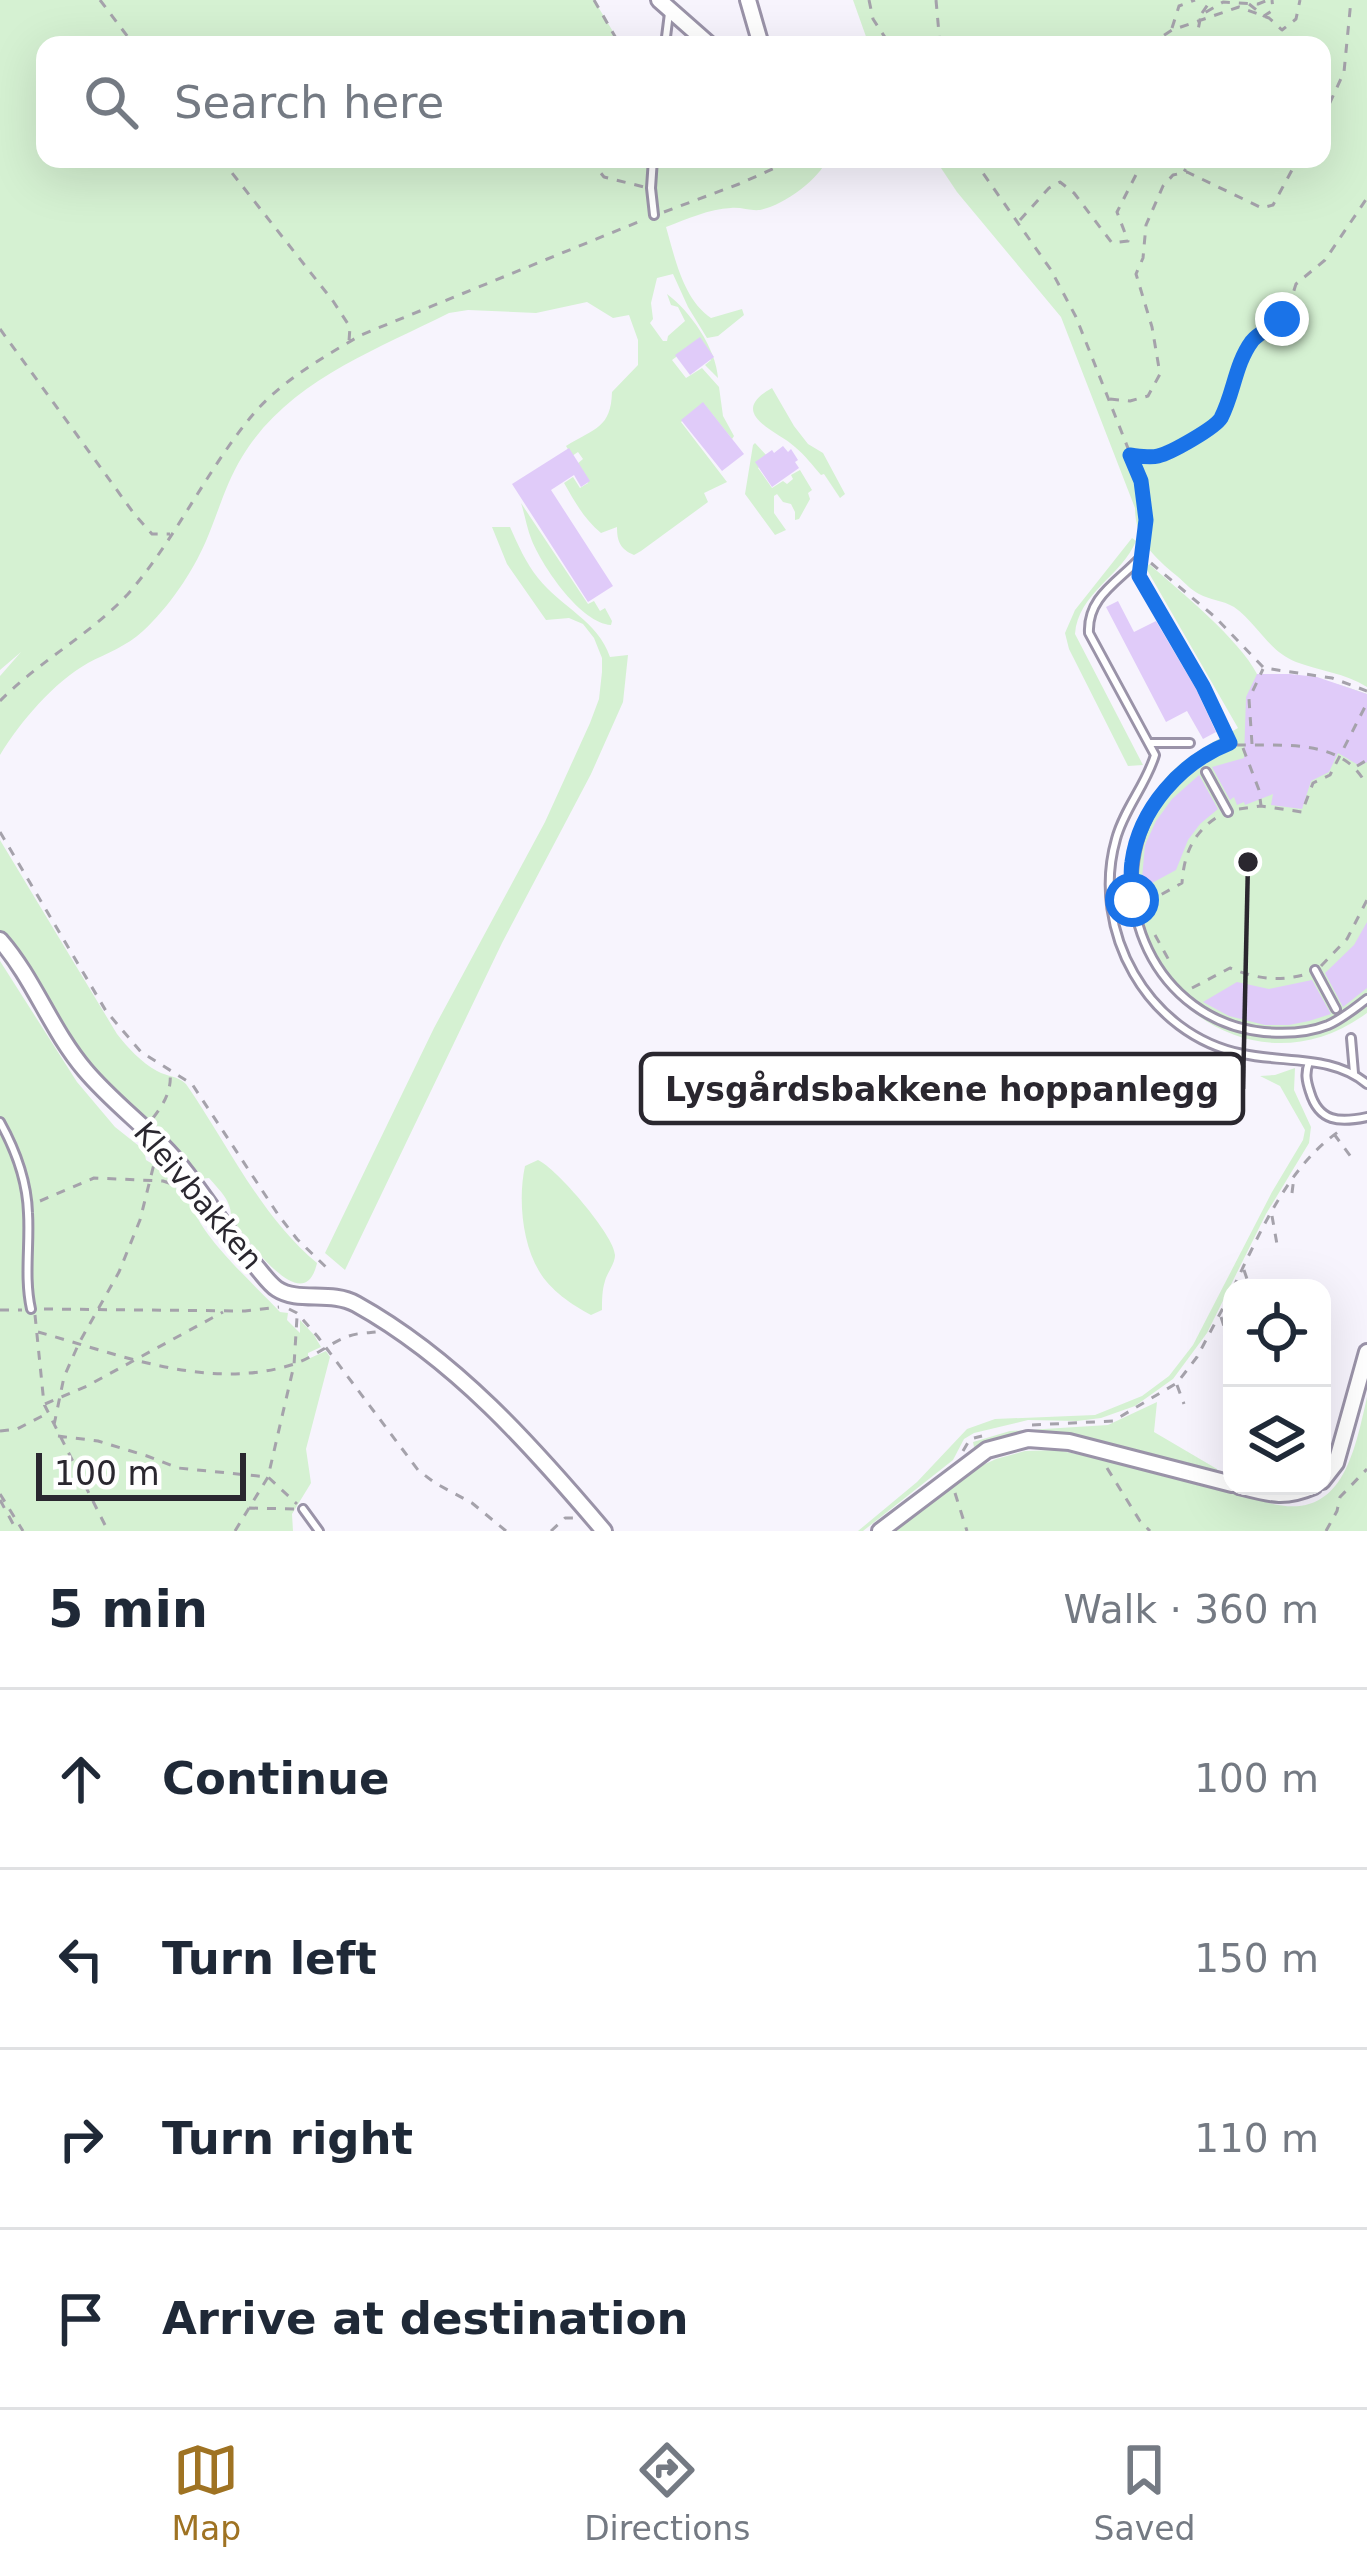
<!DOCTYPE html>
<meta charset="utf-8">
<style>
:root{--surface:#fff;--page:#f6f6f7;--text:#1f2937;--muted:#747a83;--line:#e0e1e3;--accent:#9f7323}
body{margin:0;font-family:"DejaVu Sans",sans-serif;background:var(--page);color:var(--text)}
.controls{position:absolute;right:36px;bottom:36px;display:grid;overflow:hidden;border-radius:24px;box-shadow:0 12px 48px #0002}
.controls button{width:108px;height:108px;display:grid;place-items:center;padding:0;border:0;border-bottom:3px solid var(--line);background:var(--surface);color:var(--text);font:60px sans-serif}
.scale{position:absolute;left:36px;bottom:30px;width:210px;box-sizing:border-box;padding-left:12px;border:6px solid #2a272f;border-top:0;font-size:33px;line-height:42px;white-space:nowrap;color:#2a272f;-webkit-text-stroke:9px #fff;paint-order:stroke}
.stop{position:absolute;width:36px;height:36px;margin:-27px;border:9px solid #1a73e8;border-radius:50%;background:#fff}
.stop.end{background:#1a73e8;border-color:#fff;box-shadow:0 3px 12px #0008}
.list{margin:0;padding:0;list-style:none}
h2{display:flex;justify-content:space-between;align-items:center;height:156px;margin:0;padding:0 48px;font-size:51px}
h2 small{font-size:39px;font-weight:400;color:var(--muted)}
.list li{display:grid;grid-template-columns:78px 1fr auto;gap:36px;align-items:center;box-sizing:border-box;height:180px;padding:0 48px;border-top:3px solid var(--line)}
.list b{display:block;font-size:45px;white-space:nowrap}
.list em{font-size:39px;font-style:normal;color:var(--muted)}
.icon{flex:none;width:66px;height:66px;fill:none;stroke:currentColor;stroke-width:2;stroke-linecap:round;stroke-linejoin:round}
.map{position:relative;flex:none;width:1367px;height:1531px;overflow:hidden}
.search{position:absolute;background:var(--surface);box-shadow:0 12px 48px #0002;left:36px;right:36px;top:36px;height:132px;display:flex;align-items:center;gap:30px;box-sizing:border-box;padding:0 42px;border-radius:24px;color:var(--muted);font-size:45px}
.sheet{height:876px;background:var(--surface)}
nav{display:flex;justify-content:space-around;align-items:center;box-sizing:border-box;height:168px;border-top:3px solid var(--line);background:var(--surface);font-size:33px;color:var(--muted)}
nav a{display:grid;justify-items:center;gap:6px}
nav .on{color:var(--accent)}
.map>svg:first-child{display:block}
</style>
<div class="map">
<svg width="1367" height="1531" viewBox="0 0 1367 1531">
<rect width="100%" height="100%" fill="#f7f4fd"/>
<path fill="#d5f1d2" d="M0,0H594L621,45H45V159H827C820,179 782,206 760,210C750,211 741,207 731,208C709,209 687,219 666,227C675,258 683,299 711,318L742,309L744,315L718,336L707,338L688,307L673,274L657,278L651,303L653,319L650,323L663,341H667L668,336L685,321L678,307L671,305L667,294C690,311 716,348 718,378L705,365L711,360L698,341L672,360L686,378L702,368L719,387L723,416L734,436L732,439L704,404L681,422L727,482L704,493L708,502L641,551L634,555C620,549 617,541 617,527L601,533C584,519 575,502 564,483L573,477L580,488L588,483L577,464L583,459L578,452L572,456L566,446C595,428 611,428 612,392L638,365V340L629,315L613,318L587,302L536,313L468,310L449,313C374,351 288,381 242,457C226,483 218,513 206,541C192,573 169,607 143,631C127,646 107,653 88,663C53,683 21,721 0,755V676L21,652L0,670Z
M853,0H1367V687C1345,673 1320,671 1296,662C1268,651 1258,624 1234,607C1222,600 1210,600 1199,594C1191,590 1184,582 1177,576C1154,557 1135,540 1135,508L1061,317L957,192L935,159H1017L1019,163L1082,161L1083,159H1322V45H869Z
M772,388L794,426L808,444L823,453L845,494L840,498L824,474L821,475C813,466 805,455 795,447C778,431 725,414 772,388Z
M755,443L767,456V461L758,468L772,488L783,481L787,484L793,479L791,475L800,470L812,490L808,493L810,499L799,519L795,520V512L791,504L783,502L777,494L774,496V513L786,530L775,535L745,494L753,445Z
M521,503L588,604L594,601L600,611L605,608L612,621L611,625C581,623 544,569 532,541C527,529 525,515 521,503Z
M492,527H510C518,545 526,563 538,578C561,607 598,621 610,657L628,655L623,702L591,774L502,943L345,1270L325,1253L434,1028L545,822L590,723L599,699L602,672V658L594,638L583,624L569,618L546,620L507,564Z
M1132,538L1136,541C1122,576 1078,593 1075,634L1143,765L1128,766L1069,649L1065,633L1075,610Z
M1149,564C1179,590 1240,640 1257,674C1297,673 1330,680 1367,694V1013C1221,1120 1051,918 1164,780C1183,757 1212,743 1238,728L1146,568Z
M0,840L117,1034C128,1048 141,1062 157,1071C168,1077 176,1075 186,1084C227,1143 261,1217 317,1263C304,1322 245,1236 231,1218C232,1201 220,1191 209,1178L200,1179L86,1059L28,967L0,931Z
M0,961L77,1082L115,1127L144,1150L146,1160L159,1168L193,1208C205,1241 255,1285 280,1312L288,1313L287,1320L300,1333V1320L314,1335L321,1347L308,1353V1359L326,1351L330,1357L306,1449L311,1483L292,1514L293,1531H0Z
M1295,1068L1294,1090L1311,1127L1309,1143L1266,1214L1207,1333L1173,1379L1135,1406L1101,1418L1077,1421L1028,1420L974,1433L964,1439L953,1460L863,1531H858L917,1482L967,1429L995,1419L1095,1415L1142,1396L1169,1376L1193,1345L1272,1192L1303,1140L1305,1130L1280,1086L1260,1076L1275,1075Z
M538,1160C556,1168 615,1236 615,1255C615,1264 607,1273 605,1281C602,1290 602,1301 602,1310L591,1315C572,1305 550,1290 539,1271C522,1243 518,1198 525,1166Z
M1367,1397V1531H892L959,1476L996,1459L1025,1451L1057,1450L1091,1457L1254,1498C1339,1531 1353,1460 1367,1397Z
M1157,1402L1154,1432L1217,1469L1218,1474L1076,1437L987,1444L974,1447L973,1442L1010,1431L1108,1425Z"/>
<path fill="#e0cbf9" d="M700,337L714,357L690,375L675,355Z
M703,402L744,454L722,471L681,420Z
M783,446L788,452L791,449L798,460L795,462L799,468L772,487L755,462L772,450L774,453Z
M569,448L590,481L581,487L574,475L551,490L613,586L588,602L512,484Z
M1118,601L1134,632L1156,621L1196,689L1216,732L1203,739L1187,711L1166,722L1106,607Z
M1257,674H1290L1317,677L1367,694V762L1360,766L1338,753L1329,772L1311,781L1302,809L1271,805L1273,794L1245,805L1244,802L1237,805L1234,797L1230,800L1212,767L1244,758L1246,697Z
M1199,775L1218,809L1200,824L1188,840L1176,870L1141,889L1145,845L1156,821L1172,799Z
M1367,922V988L1343,1007L1325,973L1354,945Z
M1312,980L1331,1014L1309,1021L1289,1025H1265L1229,1016L1203,1002L1237,982L1269,989Z"/>
<g fill="none" stroke-linecap="round" stroke-linejoin="round">
<defs>
<path id="service" d="M665,45L669,13
M653,159L651,188L654,215
M1142,556C1120,581 1087,596 1089,633L1155,755C1146,785 1124,809 1116,839C1090,930 1147,1035 1243,1054C1284,1063 1334,1055 1367,1084
M1142,557L1139,576L1203,686L1230,744C1199,755 1170,779 1153,807C1100,899 1156,1021 1264,1032C1286,1034 1308,1033 1328,1025C1342,1019 1355,1008 1367,999
M1149,743H1190
M1206,772L1228,812
M1315,970L1336,1009
M1351,1038L1354,1073
M1309,1062C1305,1073 1306,1080 1310,1092C1319,1122 1339,1123 1367,1117
M0,1122C15,1149 27,1181 28,1213C30,1245 24,1277 31,1309
M303,1509L319,1531"/>
<path id="minor" d="M659,0L710,45
M748,0L761,45
M0,940C34,979 51,1030 85,1070C116,1107 158,1135 187,1174C209,1203 229,1234 252,1262C260,1270 268,1283 277,1289C298,1303 331,1290 356,1304C455,1359 532,1446 604,1531
M1322,1481L1336,1463L1367,1352
M1239,1486C1270,1494 1284,1499 1314,1486
M880,1531L987,1450L1028,1439L1069,1442L1232,1484"/>
</defs>
<use href="#service" stroke="#9a93a8" stroke-width="12"/>
<use href="#minor" stroke="#9a93a8" stroke-width="20"/>
<path stroke="#a5a2ab" stroke-width="3" stroke-dasharray="9 9" stroke-linecap="butt" d="M100,0L134,45
M594,0L620,45
M869,0L873,19L890,45
M936,0L940,45
M1249,4L1264,16L1273,10L1272,0
M1202,13L1211,0
M1172,28L1179,6L1195,0
M1149,45L1172,30L1239,7L1269,18L1282,30L1296,19L1300,0
M1195,45L1201,15L1223,2L1258,4L1268,0
M1322,120L1344,72L1351,0
M221,159L333,301L350,327L349,341
M590,159L604,177L644,187
M973,159L1051,270L1076,317L1141,481L1146,520L1143,546
M1169,159L1186,171
M664,212L739,184L795,159
M1020,220L1049,188L1060,182L1074,193L1112,243L1128,241L1117,212L1144,159
M0,329L135,515L152,534H170
M1110,399L1130,401L1148,396L1160,374L1152,327L1136,274L1143,258L1146,225L1163,186L1173,175L1187,172L1262,208L1273,205L1298,159
M1132,455C1156,457 1155,456 1176,446C1189,441 1206,434 1216,425C1233,410 1235,361 1253,339C1257,335 1264,332 1269,329C1290,317 1289,305 1296,284L1325,260L1367,198
M1151,563L1215,617L1264,668L1332,678L1367,691
M0,701C39,661 90,635 128,594C175,540 205,473 250,418C279,382 322,358 361,335L643,220
M1252,744L1249,699L1263,669
M1237,745C1277,746 1338,738 1363,779L1367,777
M1243,748L1259,790L1261,806
M1357,766L1367,760
M1239,809L1261,806L1302,812L1313,783L1330,775L1367,703
M0,832L106,1011L141,1052L192,1084L279,1216L297,1239L329,1270
M1146,903L1182,883C1184,854 1193,832 1219,816
M1155,935L1171,964
M1321,966L1347,939L1367,900
M1192,988L1230,968C1257,979 1279,982 1307,974
M153,1118C164,1104 172,1090 170,1072
M1334,1134L1351,1157
M1292,1193L1294,1177
M40,1201L94,1178L163,1181L175,1185
M1272,1216L1278,1250
M1244,1270L1250,1288
M1233,1288C1260,1233 1287,1168 1338,1132
M44,1309L245,1311L279,1307
M289,1309L297,1313L318,1337L418,1470L435,1483L472,1503L506,1531
M0,1310H22
M35,1315L44,1404L108,1531
M1221,1317L1230,1345
M38,1332C118,1354 207,1391 291,1365C312,1359 329,1343 349,1336C357,1333 368,1333 376,1332
M1177,1385L1184,1404
M45,1404L87,1386L223,1312
M54,1425L64,1377L79,1343L119,1272L140,1220L155,1160
M1032,1425L1113,1421L1177,1383L1197,1357L1232,1291
M0,1431L17,1429L48,1413
M58,1436L98,1441L147,1456L178,1468L268,1477L297,1504
M963,1451L970,1439L982,1436
M1107,1468L1140,1521L1150,1531
M955,1493L967,1531
M0,1494L23,1531
M0,1500L17,1531
M249,1508L295,1509
M235,1531L268,1477L294,1365L297,1317
M551,1531L565,1518H574
M1326,1531L1337,1511L1340,1497L1367,1469"/>
<use href="#service" stroke="#fff" stroke-width="6"/>
<use href="#minor" stroke="#fff" stroke-width="14"/>
</g>
<g fill="none" stroke-linecap="round" stroke-linejoin="round">
<path stroke="#1a73e8" stroke-width="15" d="M1132,900C1132,887 1130,874 1132,862C1139,809 1181,762 1230,743L1203,686L1139,576L1146,520L1141,481L1130,455C1139,456 1150,458 1158,456C1171,453 1215,428 1221,418C1234,393 1235,364 1252,341C1259,332 1273,327 1282,319"/>
</g>
<g text-anchor="middle" stroke-width="9" stroke-linejoin="round" paint-order="stroke">
<g font-size="30" fill="#2a272f" stroke="#fff">
<text transform="translate(198 1196) rotate(50)" y="10">Kleivbakken</text>
</g>
</g>
<path fill="none" stroke="#2a272f" stroke-width="4.5" d="M1248 862L1243 1089"/>
<circle fill="#2a272f" stroke="#fff" stroke-width="4.5" cx="1248" cy="862" r="12"/>
<rect fill="#fff" stroke="#2a272f" stroke-width="4.5" x="641" y="1054" width="602" height="69" rx="12"/>
<g font-size="33" text-anchor="middle" font-weight="bold" fill="#2a272f">
<text x="942" y="1101">Lysgårdsbakkene hoppanlegg</text>
</g>
</svg>
<div class="controls">
<button><svg class="icon" aria-label="locate" viewBox="0 0 24 24"><circle cx="12" cy="12" r="6"/><path d="M12 2v4M12 18v4M2 12h4M18 12h4"/></svg></button>
<button><svg class="icon" aria-label="layers" viewBox="0 0 24 24"><path d="M12 4l9 5-9 5-9-5zM3 14l9 5 9-5"/></svg></button>
</div>
<div class="scale">100 m</div>
<div class="stop" style="left:1132px;top:900px"></div>
<div class="stop end" style="left:1282px;top:319px"></div>
<div class="search"><svg class="icon" aria-label="search" viewBox="0 0 24 24"><circle cx="10" cy="10" r="6"/><path d="M15 15l6 6"/></svg>Search here</div>
</div>
<section class="sheet">
<h2>5 min<small>Walk · 360 m</small></h2>
<ul class="list">
<li><svg class="icon" aria-label="ahead" viewBox="0 0 24 24"><path d="M12 20V5M6 11l6-6 6 6"/></svg><div><b>Continue</b></div><em>100 m</em></li>
<li><svg class="icon" aria-label="left" viewBox="0 0 24 24"><path d="M17 20v-9H6M10 6l-5 5 5 5"/></svg><div><b>Turn left</b></div><em>150 m</em></li>
<li><svg class="icon" aria-label="right" viewBox="0 0 24 24"><path d="M7 20v-9h11M14 6l5 5-5 5"/></svg><div><b>Turn right</b></div><em>110 m</em></li>
<li><svg class="icon" aria-label="arrive" viewBox="0 0 24 24"><path d="M6 21V4h12l-3 4 3 4H6"/></svg><div><b>Arrive at destination</b></div></li>
</ul>
</section>
<nav>
<a class="on"><svg class="icon" aria-label="map" viewBox="0 0 24 24"><path d="M3 6l6-2 6 2 6-2v14l-6 2-6-2-6 2zM9 4v14M15 6v14"/></svg>Map</a>
<a><svg class="icon" aria-label="directions" viewBox="0 0 24 24"><path d="M12 3l9 9-9 9-9-9zM9 14v-3h6M13 9l2 2-2 2"/></svg>Directions</a>
<a><svg class="icon" aria-label="saved" viewBox="0 0 24 24"><path d="M7 4h10v16l-5-4-5 4z"/></svg>Saved</a>
</nav>
